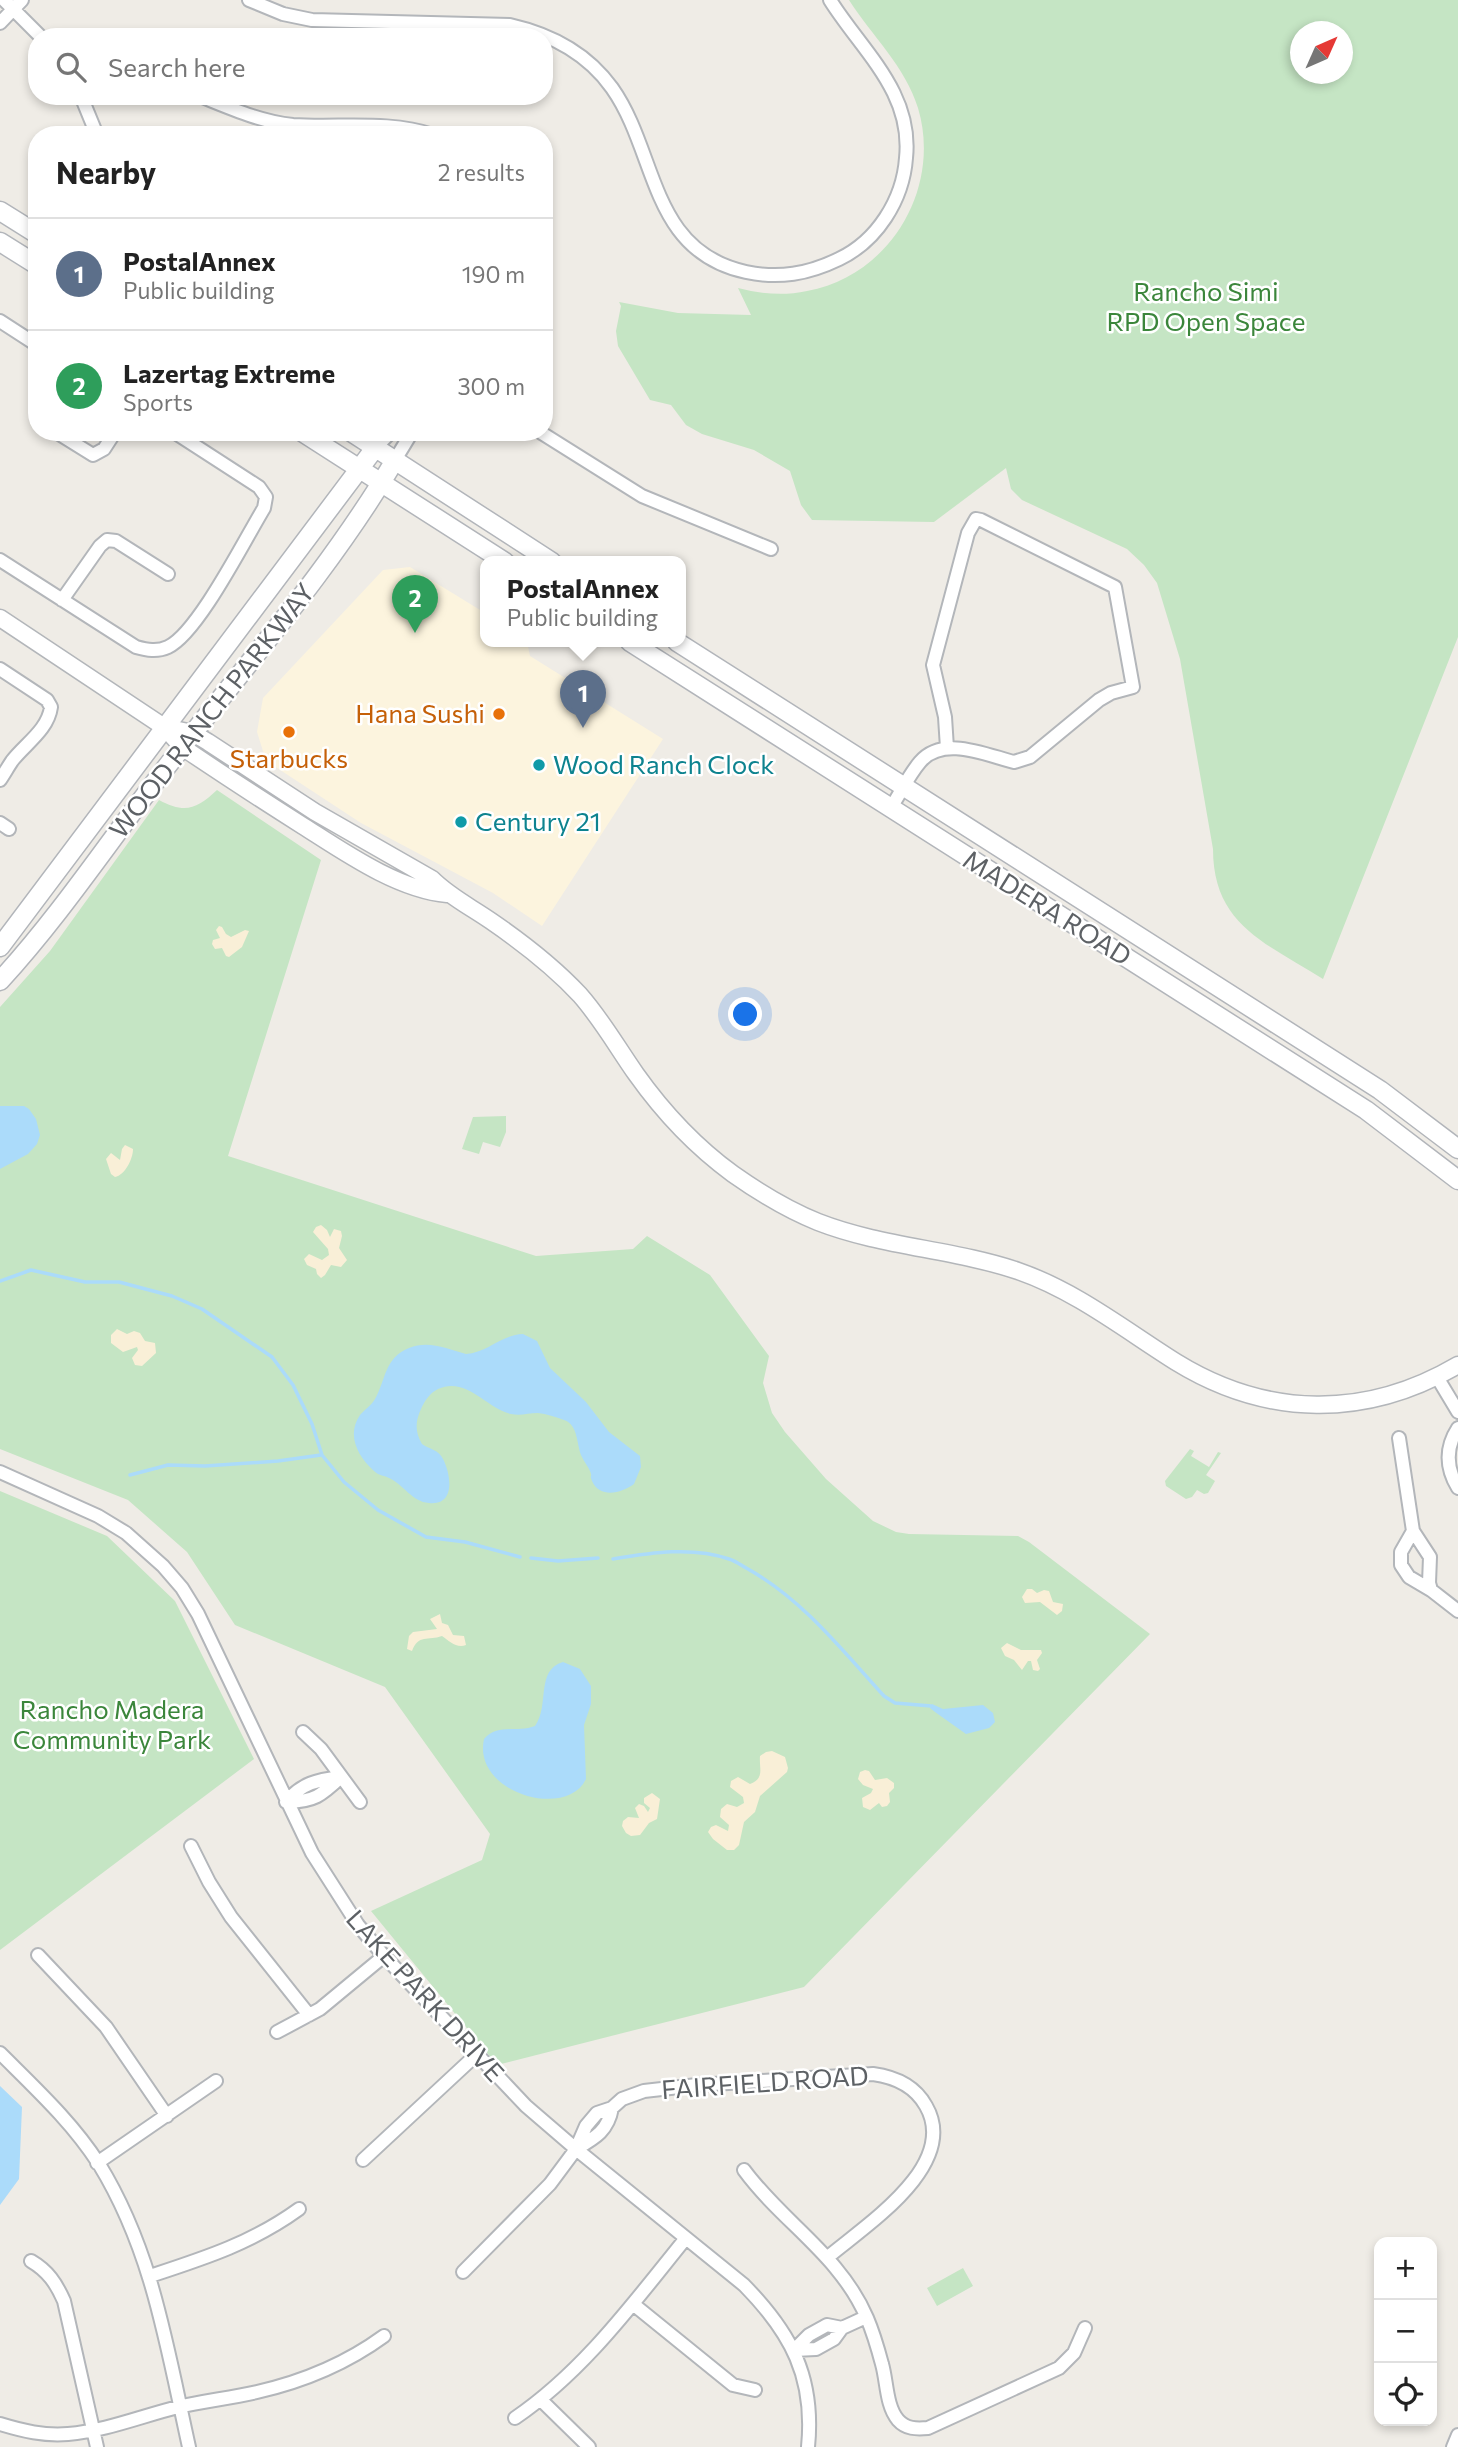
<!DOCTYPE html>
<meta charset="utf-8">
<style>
:root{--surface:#fff;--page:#f2f2f2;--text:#222;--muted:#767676;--line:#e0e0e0;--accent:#d93025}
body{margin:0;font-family:Commissioner,sans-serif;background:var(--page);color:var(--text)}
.controls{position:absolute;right:21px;bottom:21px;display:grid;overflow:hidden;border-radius:14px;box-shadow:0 4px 10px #0003}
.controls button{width:63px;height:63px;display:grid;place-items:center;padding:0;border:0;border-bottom:2px solid var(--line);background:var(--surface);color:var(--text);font:35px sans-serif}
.compass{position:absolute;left:1290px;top:21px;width:63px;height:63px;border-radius:50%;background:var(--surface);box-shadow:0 4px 10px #0003;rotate:45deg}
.you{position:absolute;left:746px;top:1015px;width:24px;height:24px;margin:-18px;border:5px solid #fff;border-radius:50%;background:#1a73e8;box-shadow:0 0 0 10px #1a73e833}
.badge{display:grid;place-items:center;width:46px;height:46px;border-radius:50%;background:var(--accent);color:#fff;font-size:23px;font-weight:700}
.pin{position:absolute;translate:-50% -58px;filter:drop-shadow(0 2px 4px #0008)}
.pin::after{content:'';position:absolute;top:37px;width:24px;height:21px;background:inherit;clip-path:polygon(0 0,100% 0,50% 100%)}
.popup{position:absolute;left:480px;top:556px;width:206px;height:91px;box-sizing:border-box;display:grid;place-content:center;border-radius:14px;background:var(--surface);filter:drop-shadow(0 2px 5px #0005);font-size:23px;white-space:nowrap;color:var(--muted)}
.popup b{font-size:26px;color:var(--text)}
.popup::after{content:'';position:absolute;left:50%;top:100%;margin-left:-14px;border:14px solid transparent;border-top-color:var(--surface)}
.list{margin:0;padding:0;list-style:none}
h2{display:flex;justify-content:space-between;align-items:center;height:91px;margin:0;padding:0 28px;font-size:30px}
h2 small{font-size:23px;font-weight:400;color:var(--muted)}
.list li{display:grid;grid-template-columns:46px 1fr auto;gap:21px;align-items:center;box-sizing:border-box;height:112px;padding:0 28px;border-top:2px solid var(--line)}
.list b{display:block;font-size:26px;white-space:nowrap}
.list p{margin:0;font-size:23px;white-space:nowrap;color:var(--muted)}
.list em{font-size:23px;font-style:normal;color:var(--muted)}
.icon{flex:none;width:38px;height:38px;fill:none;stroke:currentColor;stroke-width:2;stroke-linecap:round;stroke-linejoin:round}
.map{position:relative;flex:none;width:1458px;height:2447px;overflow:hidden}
.search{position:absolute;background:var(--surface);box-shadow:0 4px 10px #0003;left:28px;top:28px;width:525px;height:77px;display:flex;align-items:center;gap:18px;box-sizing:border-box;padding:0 24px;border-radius:28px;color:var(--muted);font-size:26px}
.panel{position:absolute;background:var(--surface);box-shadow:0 4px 10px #0003;left:28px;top:126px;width:525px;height:315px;border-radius:28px}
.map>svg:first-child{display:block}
</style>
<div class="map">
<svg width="1458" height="2447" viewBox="0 0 1458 2447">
<rect width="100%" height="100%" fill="#efece6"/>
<path fill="#fcf4de" d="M410,567L485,613V642H527L530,656L663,739L542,926L493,893L361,823L268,762L263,751L257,732L263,698L383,570Z"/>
<path fill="#c5e5c4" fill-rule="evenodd" d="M849,0H1458V637L1323,979C1266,943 1213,925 1213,849L1180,659L1157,583L1144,565L1127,549L1022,500L1011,489L1006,468L934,522L812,520L801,505L790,471L754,450L702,434L686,425L671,405L650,400L618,346L616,331L621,306L619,302L678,313L751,315L738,288C761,294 784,296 807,291C890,276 942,188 918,108C905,66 872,36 849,0ZM1300,32H1342V74H1300Z
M217,790L321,860L228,1156L536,1256L633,1249L647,1236L710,1275L769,1356L763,1383L772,1413L785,1432L826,1479L873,1521L896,1532L909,1534L1018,1536L1029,1542L1150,1634L804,1987L497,2065L371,1911L482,1860L490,1834L385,1687L235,1625L187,1552L128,1500L0,1449V1007L50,951L159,800C185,814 197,809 217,790Z
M506,1116V1132L500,1147L483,1142L479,1154L462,1149L473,1117Z
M1190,1449L1194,1451L1191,1456L1209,1467L1218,1452L1221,1453L1206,1475L1215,1481L1208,1493L1204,1494L1197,1490L1192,1497L1186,1499L1166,1486L1165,1481Z
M0,1491L107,1536L175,1601L254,1759L0,1950Z
M963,2268L973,2286L937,2306L927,2288Z"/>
<path fill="#f9efd7" d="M219,926L222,927L226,934L231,937L245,930L249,931L242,947L229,957L226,956L222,948L215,949L212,944L213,940L220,938L216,930Z
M125,1145L133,1149C133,1159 125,1175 115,1177L111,1174L106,1159L111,1153L120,1160L122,1149Z
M321,1225L327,1230L330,1237L334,1229L341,1231L342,1236L339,1248L347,1260L341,1267L331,1265L325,1275L321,1278L317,1274L316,1269L307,1265L304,1259L309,1254L322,1260L329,1255L328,1249L313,1232L316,1227Z
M117,1329L127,1334L134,1331L140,1333L145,1341L155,1343L156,1353L142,1366L135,1365L132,1358L138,1350L137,1347L123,1352L111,1343V1335Z
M1027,1589H1032L1037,1593L1044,1590L1049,1591L1053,1602L1063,1604L1062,1611L1057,1615L1040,1602L1025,1603L1022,1597Z
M440,1614L442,1623L448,1625L453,1635L464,1636L466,1645C457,1649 449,1641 442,1636C428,1641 418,1634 412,1651L407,1649L409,1636L413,1632L437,1629L430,1619Z
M1007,1643L1021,1650H1041L1042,1653L1037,1660L1040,1669L1038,1671L1033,1670L1031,1661H1028L1022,1670L1014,1660L1005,1656L1001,1648Z
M772,1751L785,1757L788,1768L787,1772L760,1796L755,1812L744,1822L739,1845L734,1850H727L713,1839L708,1832L711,1827L716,1825L728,1831L729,1825L720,1817L721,1809L727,1804L737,1807L744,1803L743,1797L730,1787L731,1781L738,1777L750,1784C765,1778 759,1769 760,1756L766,1752Z
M865,1770L869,1771L875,1780L887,1778L894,1783V1788L889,1793L890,1802L887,1806L882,1807L879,1803L870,1810L863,1807L862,1798L871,1793L873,1789L863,1785L858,1779L860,1772Z
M652,1793L660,1799L657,1819L649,1823L640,1835L631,1836L626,1833L622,1826L623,1821L628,1817L639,1818L635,1808L639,1804L644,1806L648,1812L650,1808L644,1803V1798Z"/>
<path fill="#abdbfa" d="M0,1106H24L29,1109L36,1119L40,1135L37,1144L28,1154L0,1169Z
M523,1334L537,1341L550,1368L586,1402L609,1432L640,1456L641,1467L634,1484C622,1493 600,1499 592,1481C589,1473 593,1479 590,1471C588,1466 584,1462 582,1457C576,1445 579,1425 564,1420C556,1417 546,1414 538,1413C528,1413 521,1416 511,1414C486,1408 466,1376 438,1389C430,1393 425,1400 421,1409C415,1422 415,1432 422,1444C429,1449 439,1450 443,1459C451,1474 456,1506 429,1503C412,1502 403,1484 389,1478C383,1475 379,1476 374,1471C358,1457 346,1435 360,1415C364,1410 371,1406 375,1399C386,1380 384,1358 409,1348C429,1340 447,1349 466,1354C487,1353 501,1335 523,1334Z
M563,1662L580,1669L591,1686V1704L584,1725L586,1779C567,1820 472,1793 484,1739C498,1723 517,1733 535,1726C550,1706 535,1670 563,1662Z
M932,1704L943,1709L983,1705L993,1713L995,1722L989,1728L966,1734L935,1712L930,1708Z
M0,2086L22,2107L19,2179L0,2205Z"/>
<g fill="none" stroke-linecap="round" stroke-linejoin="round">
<path stroke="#abdbfa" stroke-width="3.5" d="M0,1281L31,1270L85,1282H119L172,1296L202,1309L272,1357L293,1385L312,1424L322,1455L344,1482L378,1510L426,1537L465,1542L520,1557
M130,1475L168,1465L205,1466L278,1461L321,1455
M531,1558L558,1561L598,1558
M613,1559C650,1553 692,1546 729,1559C736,1561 742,1566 748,1569C803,1600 842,1650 884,1696L895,1703L931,1706"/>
<defs>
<path id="minor" d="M4,0L41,37
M249,0L283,14L312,20L510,25C550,34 587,53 612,88C658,153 649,251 746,272C779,279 808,274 839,259C877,241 903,200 906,158C913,92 862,51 830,0
M0,23L22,0
M81,96L97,135
M200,96C230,108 261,122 293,125C339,128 389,120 433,135
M0,321L37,345
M56,432L93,455L104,449L115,432
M540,432L642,496L771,549
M375,448L391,432
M395,460L412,432
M0,560L136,647C147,650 157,652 168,647C198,633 245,539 264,508L266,497L259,487L174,432
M62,600L100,546L107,540L116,541L168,574
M0,669L47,700L51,707C48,730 25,744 12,761C8,767 4,774 0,780
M890,809C900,794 908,776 920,762C943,735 986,755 1014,762L1030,757L1099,700L1111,693L1133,687L1115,587L981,520L976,519L968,533L933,665L945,717L947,748
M0,823L9,829
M1437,1377L1458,1412
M1458,1428C1445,1448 1446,1468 1458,1488
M1399,1438L1413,1531L1430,1557L1429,1583L1431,1590
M0,1472L98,1516L126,1533L163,1566L182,1588L198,1614L312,1853L358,1925L384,1956L526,2106L576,2149L744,2285C791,2333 815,2377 808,2447
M1413,1531L1401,1552V1565L1409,1577L1431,1590L1458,1611
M303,1732L321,1749L360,1802
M286,1802C314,1802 322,1795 341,1777
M286,1802C302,1783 317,1780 341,1777
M191,1846L209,1882L231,1917L309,2015
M38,1955L106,2027L167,2116
M277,2032L320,2009L384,1956
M0,2053C35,2088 72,2122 99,2164C153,2252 167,2348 189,2447
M576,2149C595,2138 608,2131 612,2108
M363,2160L476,2055
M97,2163L216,2081
M744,2170C783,2223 840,2255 867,2318C873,2332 878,2349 882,2364C887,2381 886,2406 898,2420C906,2429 916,2429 928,2428L1059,2368L1074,2353L1085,2328
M31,2261C48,2271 56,2283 64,2301L97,2447
M463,2272L550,2184L576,2149L586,2126L597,2113L612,2108L622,2099L644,2091L697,2085L873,2074C895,2077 915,2086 926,2106C960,2165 866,2225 828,2257
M150,2276C205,2258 252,2243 299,2209
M633,2304L733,2385L755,2390
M794,2350L816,2349L834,2339L842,2328L866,2317
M794,2350L809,2335L827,2325L842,2328
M541,2400L589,2447
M515,2418C584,2371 634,2302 686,2238
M0,2424C23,2431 44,2436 68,2434C105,2431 142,2416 178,2407C204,2401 231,2398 257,2392C301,2382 347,2363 384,2336
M1453,2447L1458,2435"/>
<path id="tertiary" d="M0,618L164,727L182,747C222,774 262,800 303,826C344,852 398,890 447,894
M164,727L193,733L208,742L315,812L432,879C450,897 471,907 491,921C523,943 554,967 580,995C602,1020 617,1047 636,1074C663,1112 696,1147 733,1174C760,1193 788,1210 818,1222C882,1247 953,1249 1018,1271C1076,1291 1125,1330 1176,1362C1267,1418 1366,1419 1458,1365"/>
<path id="secondary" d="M0,211L37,234
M0,242L37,265
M302,432L505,562
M351,432L552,562
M630,642L1366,1110L1458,1180
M677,642L1380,1090L1458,1149
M0,947L375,448
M0,981C67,908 121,823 183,746C256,653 334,563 395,460"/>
</defs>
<use href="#minor" stroke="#b3b6ba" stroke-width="16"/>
<use href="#tertiary" stroke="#b3b6ba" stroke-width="19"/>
<use href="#secondary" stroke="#b2b5ba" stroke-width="21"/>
<use href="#minor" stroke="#fff" stroke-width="12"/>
<use href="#tertiary" stroke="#fff" stroke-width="16"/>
<use href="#secondary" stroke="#fff" stroke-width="18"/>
</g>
<g fill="#e8710a" stroke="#fff" stroke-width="2.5">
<circle cx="499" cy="714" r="7"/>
<circle cx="289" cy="732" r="7"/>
</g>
<g fill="#0f9aa8" stroke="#fff" stroke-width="2.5">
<circle cx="539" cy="765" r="7"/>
<circle cx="461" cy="822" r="7"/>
</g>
<g text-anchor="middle" stroke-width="5" stroke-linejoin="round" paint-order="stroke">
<g font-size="26" fill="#3b863b" stroke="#fff">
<text x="1206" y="301">Rancho Simi<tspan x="1206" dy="30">RPD Open Space</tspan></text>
<text x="112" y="1719">Rancho Madera<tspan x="112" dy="30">Community Park</tspan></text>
</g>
<g font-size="26" fill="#5d6165" stroke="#fff">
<text transform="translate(212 711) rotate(-52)" y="9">WOOD RANCH PARKWAY</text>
<text transform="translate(1047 908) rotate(32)" y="9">MADERA ROAD</text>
<text transform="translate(425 1996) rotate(48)" y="9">LAKE PARK DRIVE</text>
<text transform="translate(765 2083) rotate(-4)" y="9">FAIRFIELD ROAD</text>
</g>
<g font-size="26" fill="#c56008" stroke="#fff" text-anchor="end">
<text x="485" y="723">Hana Sushi</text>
<text x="289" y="768" text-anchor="middle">Starbucks</text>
</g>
<g font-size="26" fill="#0d838f" stroke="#fff" text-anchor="start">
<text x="553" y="774">Wood Ranch Clock</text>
<text x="475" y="831">Century 21</text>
</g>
</g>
</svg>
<div class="controls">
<button>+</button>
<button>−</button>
<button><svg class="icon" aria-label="locate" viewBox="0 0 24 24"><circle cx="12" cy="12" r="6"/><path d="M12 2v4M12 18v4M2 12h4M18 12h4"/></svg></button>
</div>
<svg class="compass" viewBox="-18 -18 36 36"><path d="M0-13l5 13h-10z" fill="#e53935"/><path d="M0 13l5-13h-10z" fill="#767676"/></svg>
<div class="you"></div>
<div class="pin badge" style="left:583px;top:728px;background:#5c6f8a">1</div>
<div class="popup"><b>PostalAnnex</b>Public building</div>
<div class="pin badge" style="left:415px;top:633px;background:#2e9e5b">2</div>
<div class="search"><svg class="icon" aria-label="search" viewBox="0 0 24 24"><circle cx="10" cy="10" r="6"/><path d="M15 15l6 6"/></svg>Search here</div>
<section class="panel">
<h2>Nearby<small>2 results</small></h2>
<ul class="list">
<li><span class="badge" style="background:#5c6f8a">1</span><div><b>PostalAnnex</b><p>Public building</p></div><em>190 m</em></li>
<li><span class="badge" style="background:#2e9e5b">2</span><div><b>Lazertag Extreme</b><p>Sports</p></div><em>300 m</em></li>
</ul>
</section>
</div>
